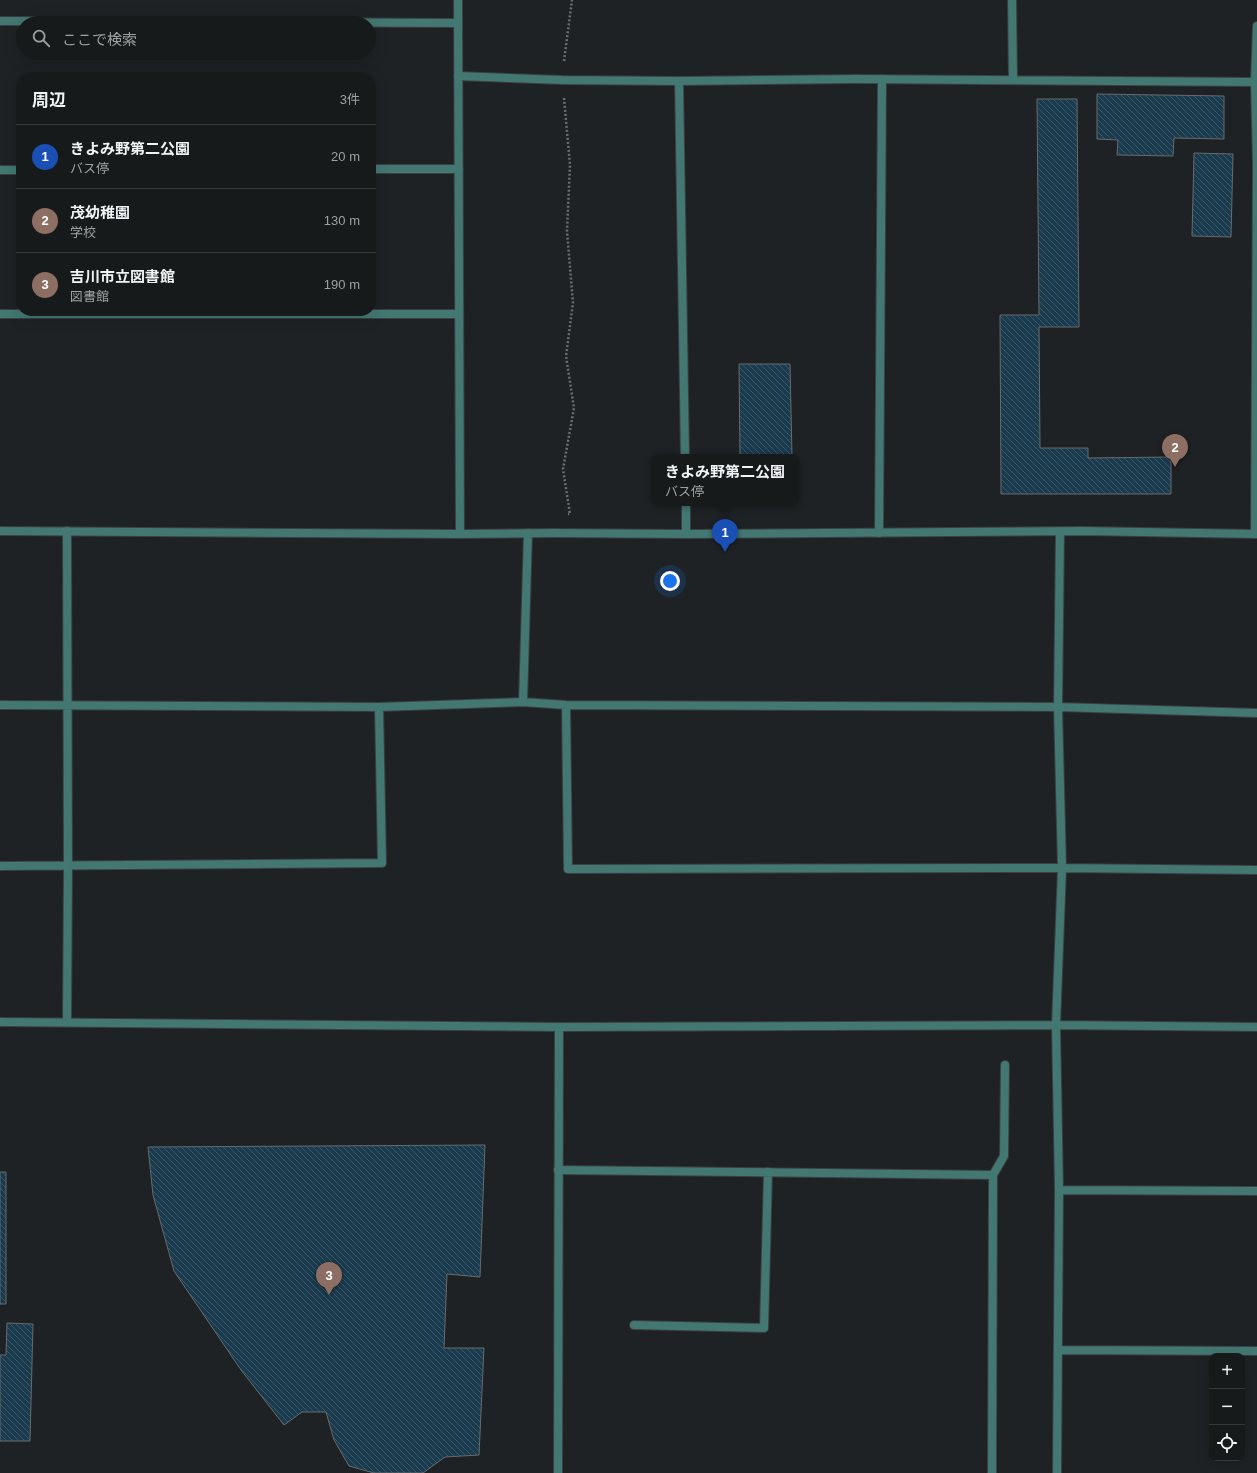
<!DOCTYPE html>
<html lang="ja">
<meta charset="utf-8">
<style>
:root{--surface:#161a1b;--page:#232728;--text:#f1f3f6;--muted:#9ea1a3;--line:#35383a;--accent:#f391d6}
body{margin:0;font-family:Helvetica,"Noto Sans JP",sans-serif;background:var(--page);color:var(--text)}
.controls{position:absolute;right:12px;bottom:12px;display:grid;overflow:hidden;border-radius:8px;box-shadow:0 4px 16px #0002}
.controls button{width:36px;height:36px;display:grid;place-items:center;padding:0;border:0;border-bottom:1px solid var(--line);background:var(--surface);color:var(--text);font:20px sans-serif}
.you{position:absolute;left:670px;top:581px;width:14px;height:14px;margin:-10px;border:3px solid #fff;border-radius:50%;background:#1a73e8;box-shadow:0 0 0 6px #1a73e833}
.badge{display:grid;place-items:center;width:26px;height:26px;border-radius:50%;background:var(--accent);color:#fff;font-size:13px;font-weight:700}
.pin{position:absolute;translate:-50% -33px;filter:drop-shadow(0 1px 2px #0008)}
.pin::after{content:'';position:absolute;top:21px;width:14px;height:12px;background:inherit;clip-path:polygon(0 0,100% 0,50% 100%)}
.popup{position:absolute;left:651px;top:454px;width:148px;height:52px;box-sizing:border-box;display:grid;place-content:center;border-radius:8px;background:var(--surface);filter:drop-shadow(0 1px 3px #0005);font-size:13px;white-space:nowrap;color:var(--muted)}
.popup b{font-size:15px;color:var(--text)}
.popup::after{content:'';position:absolute;left:50%;top:100%;margin-left:-8px;border:8px solid transparent;border-top-color:var(--surface)}
.list{margin:0;padding:0;list-style:none}
h2{display:flex;justify-content:space-between;align-items:center;height:52px;margin:0;padding:0 16px;font-size:17px}
h2 small{font-size:13px;font-weight:400;color:var(--muted)}
.list li{display:grid;grid-template-columns:26px 1fr auto;gap:12px;align-items:center;box-sizing:border-box;height:64px;padding:0 16px;border-top:1px solid var(--line)}
.list b{display:block;font-size:15px;white-space:nowrap}
.list p{margin:0;font-size:13px;white-space:nowrap;color:var(--muted)}
.list em{font-size:13px;font-style:normal;color:var(--muted)}
.icon{flex:none;width:22px;height:22px;fill:none;stroke:currentColor;stroke-width:2;stroke-linecap:round;stroke-linejoin:round}
.map{position:relative;flex:none;width:1257px;height:1473px;overflow:hidden}
.search{position:absolute;background:var(--surface);box-shadow:0 4px 16px #0002;left:16px;top:16px;width:360px;height:44px;display:flex;align-items:center;gap:10px;box-sizing:border-box;padding:0 14px;border-radius:22px;color:var(--muted);font-size:15px}
.panel{position:absolute;background:var(--surface);box-shadow:0 4px 16px #0002;left:16px;top:72px;width:360px;height:244px;border-radius:16px}
.map>svg:first-child{display:block}
</style>
<div class="map">
<svg width="1257" height="1473" viewBox="0 0 1257 1473">
<defs>
<pattern id="building-back-hatch" width="6" height="6" patternUnits="userSpaceOnUse"><rect width="6" height="6" fill="#1a3a4e"/><path d="M-1 5l2 2M0 0l6 6M5-1l2 2" fill="none" stroke="#3a5667"/></pattern>
</defs>
<rect width="100%" height="100%" fill="#1e2224"/>
<path fill="url(#building-back-hatch)" stroke="#676b6e" d="M1097,94L1224,96V139L1174,138L1173,156L1117,155L1118,140L1097,139Z
M1037,99H1077L1079,327H1039L1040,448H1088V458L1171,457V494H1001L1000,315H1039Z
M1194,153L1233,154L1231,237L1192,236Z
M739,364H790L792,457H740Z
M485,1145L480,1277L447,1274L444,1348H484L479,1455L445,1457L423,1473H374L349,1466L334,1440L326,1412H302L284,1425L241,1370L174,1271L153,1195L148,1147Z
M0,1172H6V1304H0Z
M7,1323L33,1324L30,1441H0V1355H6Z"/>
<g fill="none" stroke-linecap="round" stroke-linejoin="round">
<defs>
<path id="service" d="M558,1170L993,1175L992,1473
M993,1175L1004,1156L1005,1065
M634,1325L764,1328L768,1172"/>
<path id="minor" d="M458,0L460,534
M1012,0L1013,80
M0,21L458,23
M458,76L562,80L679,81L855,79L1255,82
M679,81L685,457
M371,169H459
M0,170H21
M0,314H459
M686,503V534
M67,531L68,867L67,1022
M879,533L882,79
M1255,534L1257,164L1255,82L1257,26
M523,702L528,533
M0,705L379,707L523,702L566,705L1058,707L1257,713
M566,705L568,869L1062,868L1257,870
M0,866L382,863L379,707
M0,1022L559,1027L1056,1025L1257,1027
M1059,1190L1257,1191
M1058,1350L1257,1351
M558,1473L559,1027
M1057,1473L1059,1190L1056,1025L1062,868L1058,707L1060,532"/>
<path id="tertiary" d="M0,531L460,534L553,533L686,534L1082,531L1257,534"/>
</defs>
<use href="#service" stroke="#3b3f41" stroke-width="10"/>
<use href="#minor" stroke="#3b3f41" stroke-width="10"/>
<use href="#tertiary" stroke="#3b3f41" stroke-width="10"/>
<path stroke="#6a6e6f" stroke-width="2.5" stroke-dasharray="2 2" stroke-linecap="butt" d="M564,61L572,0
M564,98L570,165L567,231L573,303L566,356L574,408L563,469L570,514H568"/>
<use href="#service" stroke="#437772" stroke-width="8"/>
<use href="#minor" stroke="#437772" stroke-width="8"/>
<use href="#tertiary" stroke="#437772" stroke-width="8"/>
</g>
</svg>
<div class="controls">
<button>+</button>
<button>−</button>
<button><svg class="icon" aria-label="locate" viewBox="0 0 24 24"><circle cx="12" cy="12" r="6"/><path d="M12 2v4M12 18v4M2 12h4M18 12h4"/></svg></button>
</div>
<div class="you"></div>
<div class="pin badge" style="left:725px;top:552px;background:#1a4fb4">1</div>
<div class="popup"><b>きよみ野第二公園</b>バス停</div>
<div class="pin badge" style="left:1175px;top:467px;background:#8d6e63">2</div>
<div class="pin badge" style="left:329px;top:1295px;background:#8d6e63">3</div>
<div class="search"><svg class="icon" aria-label="search" viewBox="0 0 24 24"><circle cx="10" cy="10" r="6"/><path d="M15 15l6 6"/></svg>ここで検索</div>
<section class="panel">
<h2>周辺<small>3件</small></h2>
<ul class="list">
<li><span class="badge" style="background:#1a4fb4">1</span><div><b>きよみ野第二公園</b><p>バス停</p></div><em>20 m</em></li>
<li><span class="badge" style="background:#8d6e63">2</span><div><b>茂幼稚園</b><p>学校</p></div><em>130 m</em></li>
<li><span class="badge" style="background:#8d6e63">3</span><div><b>吉川市立図書館</b><p>図書館</p></div><em>190 m</em></li>
</ul>
</section>
</div>
